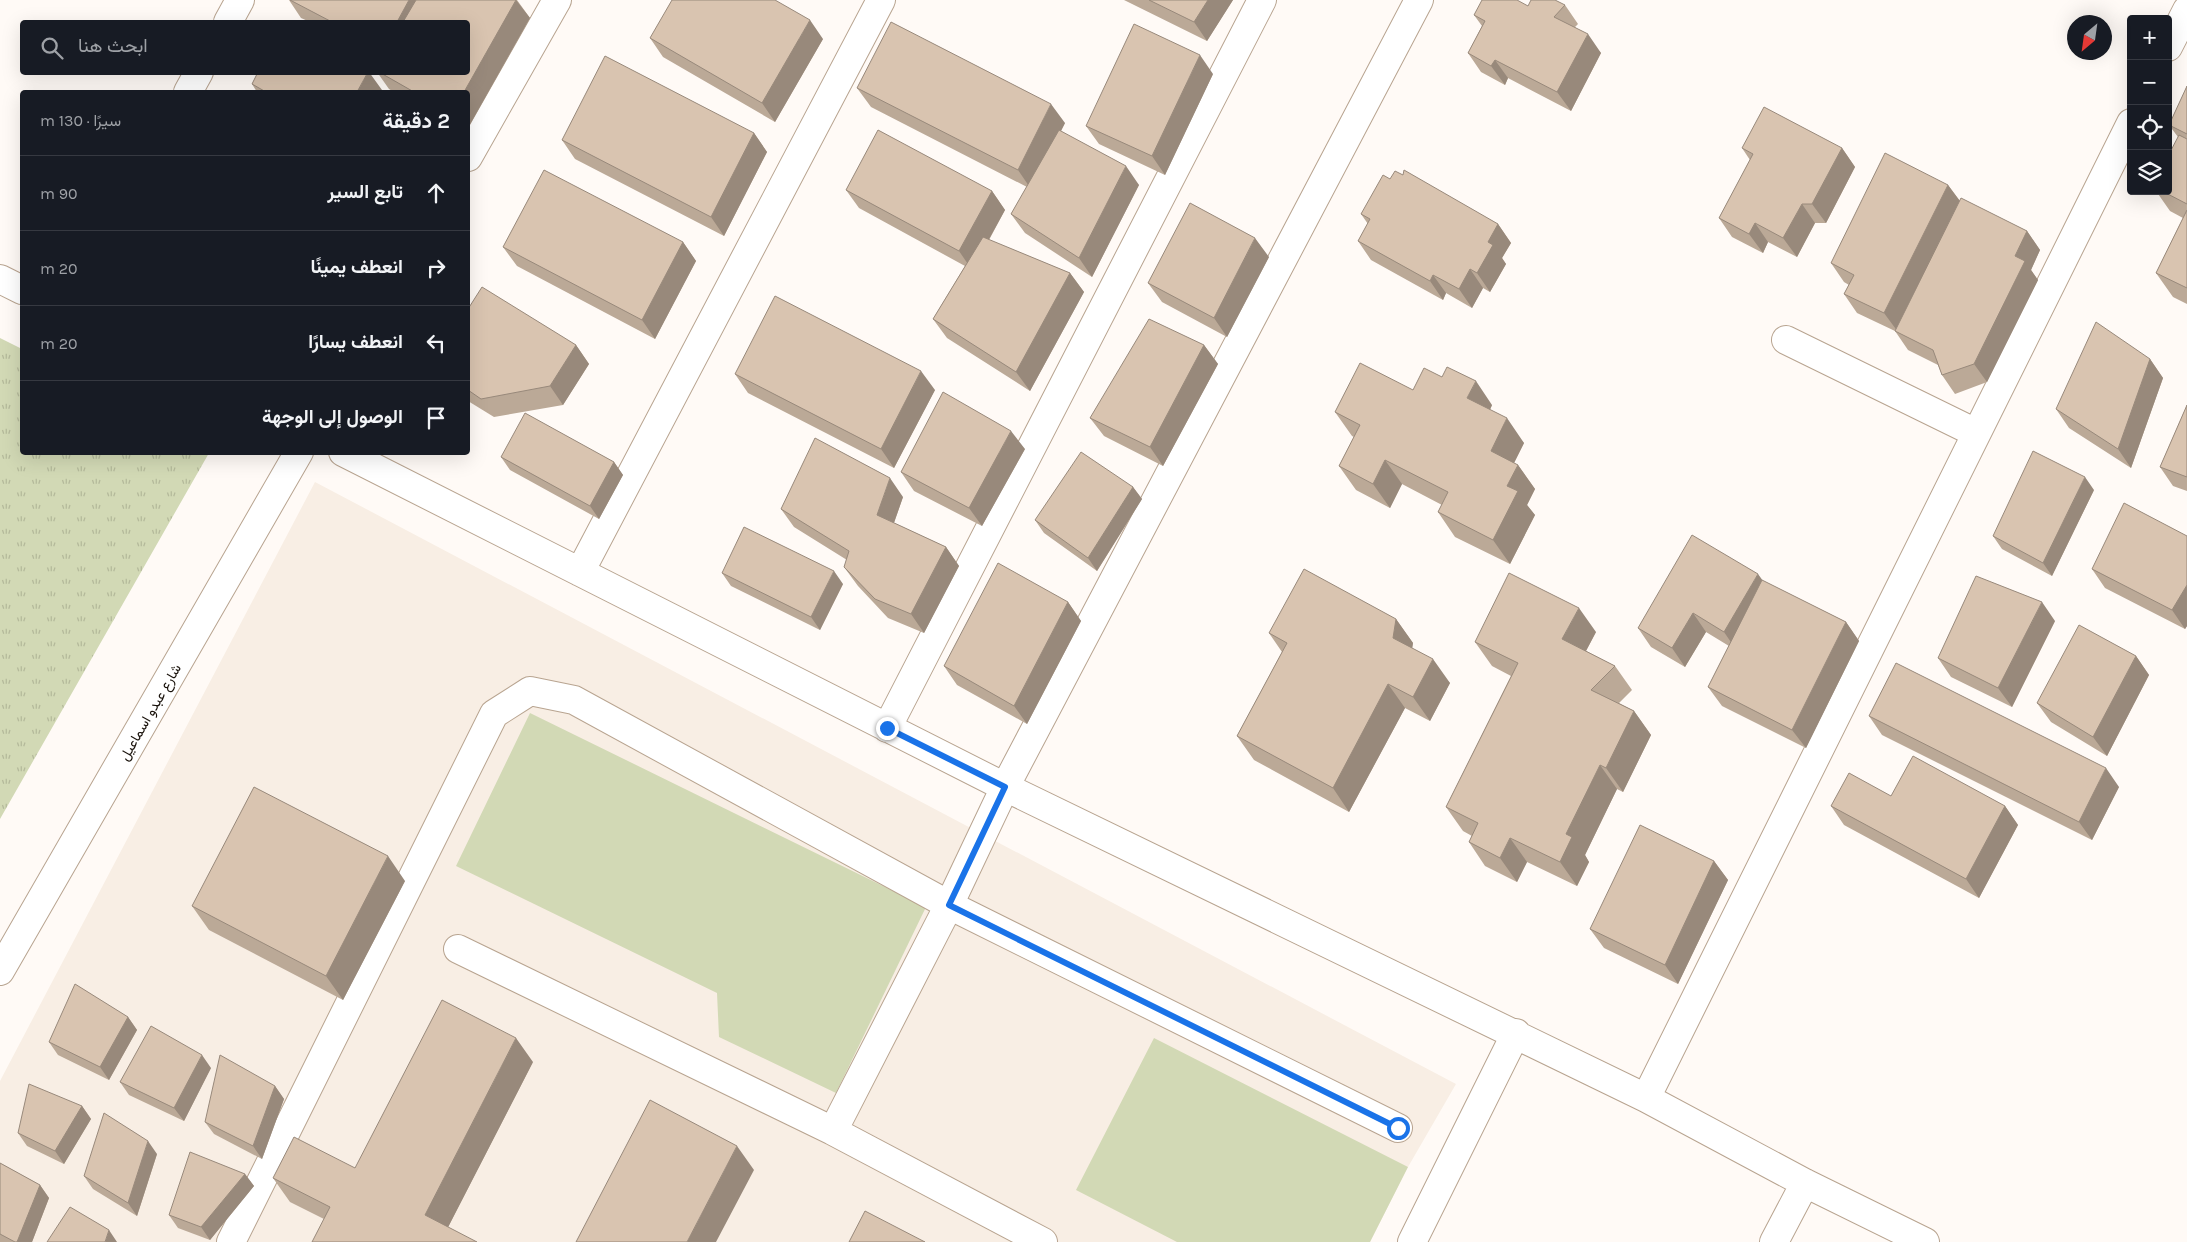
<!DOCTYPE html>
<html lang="ar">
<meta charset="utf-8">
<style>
:root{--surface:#171b24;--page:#20242c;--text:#f1f3f6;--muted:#9ea1a6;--line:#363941}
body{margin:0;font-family:Karla,Vazirmatn,sans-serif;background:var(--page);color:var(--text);direction:rtl}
.controls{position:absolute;right:15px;top:15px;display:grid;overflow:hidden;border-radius:5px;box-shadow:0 5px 20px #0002}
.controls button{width:45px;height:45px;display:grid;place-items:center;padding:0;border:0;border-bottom:1px solid var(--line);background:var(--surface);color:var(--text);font:25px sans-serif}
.compass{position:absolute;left:2067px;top:15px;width:45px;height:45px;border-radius:50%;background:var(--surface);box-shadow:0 5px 20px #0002;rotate:209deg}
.stop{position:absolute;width:15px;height:15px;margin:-11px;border:4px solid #1a73e8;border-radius:50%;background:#fff}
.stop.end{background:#1a73e8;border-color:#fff;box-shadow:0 1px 5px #0008}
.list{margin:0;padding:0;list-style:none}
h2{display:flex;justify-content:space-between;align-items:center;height:65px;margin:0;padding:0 20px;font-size:21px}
h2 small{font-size:16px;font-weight:400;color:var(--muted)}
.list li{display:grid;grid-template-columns:32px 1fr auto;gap:15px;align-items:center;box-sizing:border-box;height:75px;padding:0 20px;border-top:1px solid var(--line)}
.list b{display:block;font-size:19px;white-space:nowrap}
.list em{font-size:16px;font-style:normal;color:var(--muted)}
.icon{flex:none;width:28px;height:28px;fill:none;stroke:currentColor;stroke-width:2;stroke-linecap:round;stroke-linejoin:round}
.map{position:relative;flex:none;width:2187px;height:1242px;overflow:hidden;direction:ltr}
.search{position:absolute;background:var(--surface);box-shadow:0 5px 20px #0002;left:20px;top:20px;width:450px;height:55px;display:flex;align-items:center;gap:12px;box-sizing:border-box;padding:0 18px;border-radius:5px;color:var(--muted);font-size:19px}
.panel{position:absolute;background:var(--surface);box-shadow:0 5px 20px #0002;left:20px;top:90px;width:450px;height:365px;border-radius:5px;direction:rtl}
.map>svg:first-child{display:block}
</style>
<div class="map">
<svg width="2187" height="1242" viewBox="0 0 2187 1242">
<defs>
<pattern id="grass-tufts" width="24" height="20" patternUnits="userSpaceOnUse" patternTransform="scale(1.25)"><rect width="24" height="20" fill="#d2d9b5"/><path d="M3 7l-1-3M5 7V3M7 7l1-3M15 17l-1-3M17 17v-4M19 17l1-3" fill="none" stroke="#b4b99a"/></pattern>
</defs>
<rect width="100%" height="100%" fill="#fffaf6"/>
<path fill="#f8eee4" d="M315,482L1456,1084L1408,1167L1370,1242H0V1081Z"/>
<path fill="url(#grass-tufts)" d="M0,338L22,349V452L209,453L0,819Z"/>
<path fill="#d2d9b5" d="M530,713L926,907L836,1093L719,1037L717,993L456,866Z
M1154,1038L1408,1167L1370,1242H1177L1076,1190Z"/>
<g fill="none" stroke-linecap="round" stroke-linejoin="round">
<defs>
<path id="minor" d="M228,22L240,0
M2168,47L2187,10
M188,92L199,72
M468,157L557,0
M0,279L22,290
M1786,340L1976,433
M343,452L1005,787L1646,1098L1805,1183L1925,1242
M580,572L881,0
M887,728L1262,0
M458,949L833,1131L949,905L1005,787L1419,0
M0,971L299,452
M1646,1098L2131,123
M833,1131L1043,1242
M231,1242L494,714L530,691L574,700L949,905L1398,1128
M1412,1242L1516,1033
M1774,1242L1805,1183"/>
</defs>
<use href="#minor" stroke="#b8a490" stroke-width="30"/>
<use href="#minor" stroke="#fff" stroke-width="28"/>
</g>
<path fill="#bba997" d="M289,0H517L530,18L468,92H394L389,89L377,72H468V22H310L301,18Z
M1124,0H1233L1207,41Z
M1565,5L1578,24L1575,27L1601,53L1571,111L1508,78L1505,85L1481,72L1468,53L1482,26L1474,15L1528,6Z
M650,38L823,39L775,122L663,57Z
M1213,74L1165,175L1099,144L1086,126Z
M252,84L382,90L381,92H257Z
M2187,86V304L2173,297L2156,273L2183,218L2170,211L2156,191H2168L2178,137L2169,125Z
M857,88L1065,123L1061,131L1139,185L1092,277L1025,233L1011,214L1027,187L871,107Z
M754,133L767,152L724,236L575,159L562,140Z
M1742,148H1842L1855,167L1826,223H1815L1797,257L1768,242L1763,253L1732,237L1719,218L1750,160Z
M1390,179L1498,224L1511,243L1502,258L1506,264L1490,292L1483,288L1472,308L1446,293L1443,300L1371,260L1358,241L1368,224L1361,214Z
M1948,185L1960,201L2027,231L2040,250L2031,270L2038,280L1987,382L1955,394L1942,375L1938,365L1908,350L1895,331L1857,313L1844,294L1849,285L1844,282L1831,263Z
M846,190L992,191L1005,210L989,240L1070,273L1084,292L1030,391L947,338L933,319L965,266L859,208Z
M683,242L696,261L655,339L517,266L503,247Z
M1269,257L1227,337L1162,302L1148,283Z
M468,309L576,345L589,364L563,405L494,417L468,401Z
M1204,345L1218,364L1163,466L1104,436L1090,418Z
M2150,359L2163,378L2131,468L2069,428L2056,409Z
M735,374L935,390L894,468L748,393Z
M1492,405L1490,410L1524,443L1514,463L1518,465L1535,489L1527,505L1535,515L1510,564L1455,537L1438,512L1442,505L1402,484L1390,508L1356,490L1339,466L1354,437L1352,436L1335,412Z
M2187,405V491L2173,486L2160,467Z
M1025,449L982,526L914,491L901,472Z
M501,457L614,462L623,475L599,519L510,470Z
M1133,487L1142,499L1097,571L1044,533L1035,520Z
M2094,490L2052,576L2002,549L1993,536Z
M903,497L894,523L946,547L959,566L924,633L888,618L858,586L844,567L847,560L794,527L781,509Z
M2187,536V626L2185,629L2105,588L2092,569Z
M722,573L843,584L820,630L731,586Z
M1763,581L1846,622L1859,641L1806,748L1722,706L1708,687L1729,646L1706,632L1685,667L1651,647L1638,628Z
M1068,602L1081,621L1027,724L957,685L944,666Z
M1396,619L1413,643L1412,648L1450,683L1430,721L1405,708L1349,812L1254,760L1237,736L1282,652L1269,633Z
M2055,621L2012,707L1951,677L1938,658Z
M1596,632L1586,651L1615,666L1632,690L1619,703L1634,711L1651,735L1623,792L1617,789L1585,855L1589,862L1577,886L1527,862L1517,882L1485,866L1469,842L1472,836L1463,831L1446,807L1511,676L1492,666L1475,642Z
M2136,656L2149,675L2107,756L2051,722L2037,703Z
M1869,716L2119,787L2092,840L1882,735Z
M1891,796L2005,806L2018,825L1979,898L1844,825L1831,806Z
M1714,861L1728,880L1678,984L1604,948L1590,929Z
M405,881L343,1000L209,930L192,906Z
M128,1017L137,1030L109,1080L58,1055L49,1042Z
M533,1062L448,1227L324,1219L290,1202L273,1178L355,1168Z
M211,1068L184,1121L129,1095L120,1082Z
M275,1086L284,1099L262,1159L214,1134L205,1122Z
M82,1106L91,1119L64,1164L27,1146L18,1133Z
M157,1154L137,1216L93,1189L84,1176Z
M0,1163L40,1185L49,1198L32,1242H0Z
M245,1174L254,1186L210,1240L178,1228L169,1215Z"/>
<path fill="#98897b" d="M409,0H432L420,22H397Z
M516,0L530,18L468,128V92H464Z
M1208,0H1233L1207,41L1194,22Z
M810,20L823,39L775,122L762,103Z
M1588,34L1601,53L1571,111L1557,92Z
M1200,55L1213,74L1165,175L1152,156Z
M1495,60L1508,78L1505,85L1491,66Z
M368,72H369L382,90L381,92H357Z
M1051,104L1065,123L1031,189L1018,170Z
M754,133L767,152L724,236L711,217Z
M1842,148L1855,167L1826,223L1812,204Z
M1126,166L1139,185L1092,277L1079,258Z
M1948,185L1962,204L1898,332L1884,313Z
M992,191L1005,210L972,270L959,251Z
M1802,204L1815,223L1797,257L1783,238Z
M1755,223L1768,242L1763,253L1749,234Z
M1498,224L1511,243L1502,258L1506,264L1490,292L1477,273L1488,242Z
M2027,231L2040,250L2031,270L2038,280L1987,382L1974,364L2015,256Z
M1255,238L1269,257L1227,337L1214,318Z
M683,242L696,261L655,339L642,320Z
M1470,269L1483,288L1472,308L1459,289Z
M1070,273L1084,292L1030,391L1016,372Z
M1433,275L1446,293L1443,300L1430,281Z
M576,345L589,364L563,405L550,386Z
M1204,345L1218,364L1163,466L1150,447Z
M2150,359L2163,378L2131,468L2118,449Z
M921,371L935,390L894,468L881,449Z
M1476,381L1492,405L1484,422L1467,398Z
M1507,418L1524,443L1508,475L1491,451Z
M1011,431L1025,449L982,526L969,508Z
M1385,460L1402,484L1390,508L1373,484Z
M614,462L623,475L599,519L590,506Z
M1518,465L1535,489L1527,505L1535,515L1510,564L1493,540L1507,486Z
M2085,477L2094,490L2052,576L2043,563Z
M890,478L903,497L890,534L877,515Z
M1133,487L1142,499L1097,571L1088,558Z
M946,547L959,566L924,633L911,614Z
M834,571L843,584L820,630L811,617Z
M1758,574L1771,592L1737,651L1724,632Z
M2187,585V626L2185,629L2172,610Z
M1068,602L1081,621L1027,724L1014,706Z
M2042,602L2055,621L2012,707L1998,688Z
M1579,608L1596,632L1579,664L1562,639Z
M1693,613L1706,632L1685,667L1672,648Z
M1396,619L1413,643L1410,662L1393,638Z
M1846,622L1859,641L1806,748L1792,730Z
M2136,656L2149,675L2107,756L2093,737Z
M1433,659L1450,683L1430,721L1413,697Z
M1388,684L1405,708L1349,812L1333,788Z
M1634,711L1651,735L1623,792L1606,768Z
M1600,765L1617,789L1585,855L1589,862L1577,886L1560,862L1566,834Z
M2106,768L2119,787L2092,840L2079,822Z
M2005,806L2018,825L1979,898L1966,879Z
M1510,838L1527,862L1517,882L1500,858Z
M388,856L405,881L343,1000L326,976Z
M1714,861L1728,880L1678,984L1665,965Z
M128,1017L137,1030L109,1080L100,1067Z
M516,1038L533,1062L442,1239L425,1215Z
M202,1055L211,1068L184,1121L174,1108Z
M275,1086L284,1099L262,1159L253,1146Z
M82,1106L91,1119L64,1164L55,1151Z
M148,1141L157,1154L137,1216L128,1203Z
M737,1146L754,1170L716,1242H687Z
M245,1174L254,1186L210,1240L201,1227Z
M40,1185L49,1198L32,1242H17Z
M109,1230L117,1242H105Z"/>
<path fill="#d9c4b0" stroke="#98897b" d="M290,0H409L397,22H332Z
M416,0H516L464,92H414L379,72H468V22H403Z
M672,0H775L810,20L762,103L650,38Z
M1149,0H1208L1194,22Z
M1482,0H1517L1528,6L1531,0H1555L1565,5L1554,17L1588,34L1557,92L1495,60L1491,66L1468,53L1485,21L1474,15Z
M891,22L1051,104L1018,170L857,88Z
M1134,24L1200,55L1152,156L1086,126Z
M605,56L754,133L711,217L562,140Z
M258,72H368L357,92H266L252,84Z
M2187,86V134L2169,125Z
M1764,107L1842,148L1812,204H1802L1783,238L1755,223L1749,234L1719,218L1753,154L1742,148Z
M878,130L992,191L959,251L846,190Z
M1059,130L1126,166L1079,258L1011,214Z
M2179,135L2187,139V204L2162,191H2168V156Z
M1885,153L1948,185L1884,313L1844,294L1854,275L1831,263Z
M544,170L683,242L642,320L503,247Z
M1404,170L1498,224L1488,242L1493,245L1477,273L1470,269L1459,289L1433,275L1430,281L1358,241L1370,219L1361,214L1383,175L1390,179L1395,171L1403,175Z
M1961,198L2027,231L2015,256L2025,261L1974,364L1942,375L1933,350L1895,331Z
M1190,203L1255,238L1214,318L1148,283Z
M2187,210V288L2156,273Z
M983,237L1070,273L1016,372L933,319Z
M482,287L576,345L550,386L481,399L468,390V309Z
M775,296L921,371L881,449L735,374Z
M1149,319L1204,345L1150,447L1090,418Z
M2096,322L2150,359L2118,449L2056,409Z
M1360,363L1413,390L1424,368L1442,377L1447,367L1476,381L1467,398L1507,418L1491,451L1518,465L1507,486L1518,491L1493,540L1438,512L1448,492L1385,460L1373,484L1339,466L1360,425L1335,412Z
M943,392L1011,431L969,508L901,472Z
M2187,405V477L2160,467Z
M525,413L614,462L590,506L501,457Z
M815,438L890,478L877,515L946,547L911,614L875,599L844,567L849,551L781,509Z
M2033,451L2085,477L2043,563L1993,536Z
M1081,452L1133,487L1088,558L1035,520Z
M2124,503L2187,536V585L2172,610L2092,569Z
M744,527L834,571L811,617L722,573Z
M1692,535L1758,574L1724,632L1693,613L1672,648L1638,628Z
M998,563L1068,602L1014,706L944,666Z
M1304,569L1396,619L1393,638L1433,659L1413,697L1388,684L1333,788L1237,736L1287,643L1269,633Z
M1509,573L1579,608L1562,639L1615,666L1591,690L1634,711L1606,768L1600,765L1566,834L1572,837L1560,862L1510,838L1500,858L1469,842L1478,823L1446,807L1518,663L1475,642Z
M1976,576L2042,602L1998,688L1938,658Z
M1762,580L1846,622L1792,730L1708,687Z
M2079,625L2136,656L2093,737L2037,703Z
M1896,663L2106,768L2079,822L1869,716Z
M1913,756L2005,806L1966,879L1831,806L1849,773L1891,796Z
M254,787L388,856L326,976L192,906Z
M1640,825L1714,861L1665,965L1590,929Z
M75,984L128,1017L100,1067L49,1042Z
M442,1000L516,1038L425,1215L477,1242H312L330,1207L273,1178L294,1137L355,1168Z
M151,1026L202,1055L174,1108L120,1082Z
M220,1055L275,1086L253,1146L205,1122Z
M29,1084L82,1106L55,1151L18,1133Z
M650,1100L737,1146L687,1242H576Z
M104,1113L148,1141L128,1203L84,1176Z
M190,1152L245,1174L201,1227L169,1215Z
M0,1163L40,1185L17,1242H15L0,1234Z
M70,1207L109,1230L105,1242H47Z
M865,1211L925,1242H849Z"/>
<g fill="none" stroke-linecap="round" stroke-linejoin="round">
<path stroke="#1a73e8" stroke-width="6" d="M887,728L1005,787L949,905L1398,1128"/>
</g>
<g text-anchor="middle" stroke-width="4" stroke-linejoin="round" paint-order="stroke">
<g font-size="14" fill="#18110a" stroke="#fff">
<text transform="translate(150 712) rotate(-60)" y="5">شارع عبدو اسماعيل</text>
</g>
</g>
</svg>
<div class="controls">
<button>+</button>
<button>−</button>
<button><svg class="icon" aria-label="locate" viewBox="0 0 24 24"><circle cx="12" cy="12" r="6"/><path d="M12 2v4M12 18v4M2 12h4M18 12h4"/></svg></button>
<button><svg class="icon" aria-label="layers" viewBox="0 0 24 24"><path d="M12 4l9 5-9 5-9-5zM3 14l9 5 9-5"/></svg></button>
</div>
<svg class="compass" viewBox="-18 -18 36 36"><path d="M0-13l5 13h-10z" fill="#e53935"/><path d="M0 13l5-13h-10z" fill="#9ea1a6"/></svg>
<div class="stop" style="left:1398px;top:1128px"></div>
<div class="stop end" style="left:887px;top:728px"></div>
<div class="search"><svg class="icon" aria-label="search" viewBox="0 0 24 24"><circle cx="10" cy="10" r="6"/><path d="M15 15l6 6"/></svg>ابحث هنا</div>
<section class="panel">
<h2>2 دقيقة<small>سيرًا · 130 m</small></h2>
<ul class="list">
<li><svg class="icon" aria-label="ahead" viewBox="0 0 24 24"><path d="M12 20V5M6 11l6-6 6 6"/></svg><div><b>تابع السير</b></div><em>90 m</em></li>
<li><svg class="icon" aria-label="right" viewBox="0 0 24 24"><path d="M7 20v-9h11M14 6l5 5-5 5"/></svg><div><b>انعطف يمينًا</b></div><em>20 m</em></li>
<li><svg class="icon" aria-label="left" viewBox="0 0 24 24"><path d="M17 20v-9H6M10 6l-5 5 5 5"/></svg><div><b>انعطف يسارًا</b></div><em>20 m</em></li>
<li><svg class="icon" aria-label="arrive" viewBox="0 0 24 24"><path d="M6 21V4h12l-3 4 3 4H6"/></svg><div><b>الوصول إلى الوجهة</b></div></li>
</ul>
</section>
</div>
